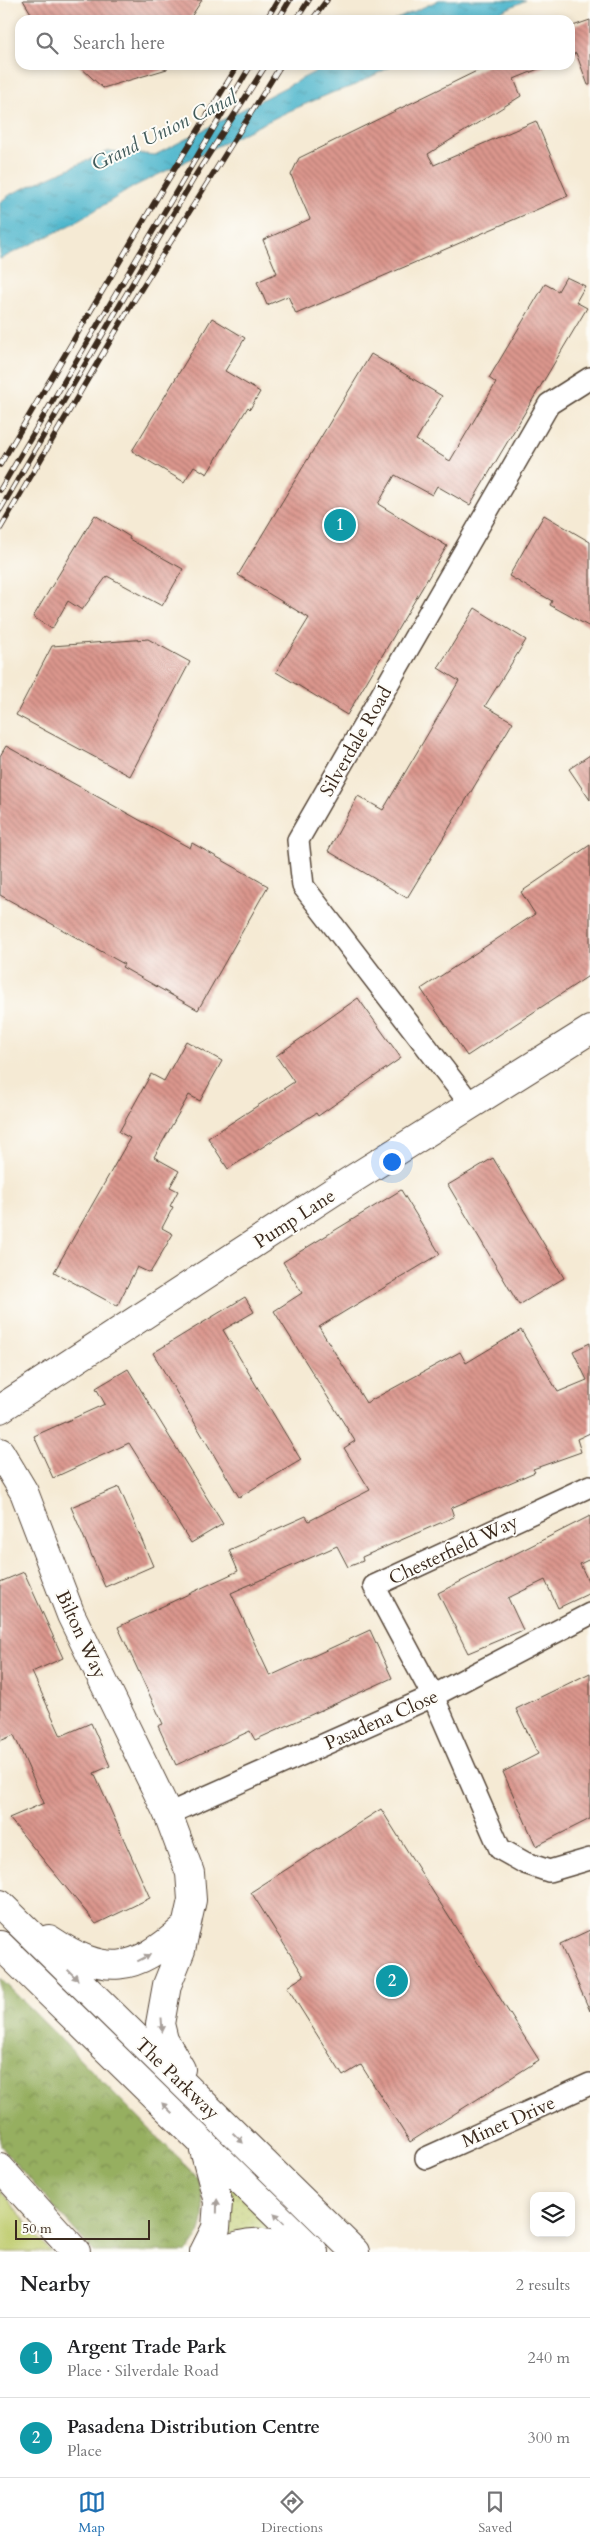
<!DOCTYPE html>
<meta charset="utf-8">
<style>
:root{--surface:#fff;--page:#f2f2f2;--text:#202124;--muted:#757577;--line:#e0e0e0;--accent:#1f6fb2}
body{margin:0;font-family:Cardo,serif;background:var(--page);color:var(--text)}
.controls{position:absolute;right:15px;bottom:15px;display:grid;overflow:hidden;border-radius:10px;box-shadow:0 2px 8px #0003}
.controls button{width:45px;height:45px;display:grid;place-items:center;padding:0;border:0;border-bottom:1px solid var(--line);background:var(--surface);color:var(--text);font:25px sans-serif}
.scale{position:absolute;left:15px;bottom:12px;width:135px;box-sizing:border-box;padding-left:5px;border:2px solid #3b2a1e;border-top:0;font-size:14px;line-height:18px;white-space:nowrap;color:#3b2a1e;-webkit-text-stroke:4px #fdfcf7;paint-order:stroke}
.you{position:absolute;left:391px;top:1161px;width:18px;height:18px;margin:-12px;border:4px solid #fff;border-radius:50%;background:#1a73e8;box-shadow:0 0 0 8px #1a73e833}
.badge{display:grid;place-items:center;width:32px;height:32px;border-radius:50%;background:var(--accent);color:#fff;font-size:16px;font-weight:700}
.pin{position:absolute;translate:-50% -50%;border:2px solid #fff;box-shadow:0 1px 5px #0006}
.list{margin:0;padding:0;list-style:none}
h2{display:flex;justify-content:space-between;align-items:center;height:65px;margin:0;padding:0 20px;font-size:21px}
h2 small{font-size:16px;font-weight:400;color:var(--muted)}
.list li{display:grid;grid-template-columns:32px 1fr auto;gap:15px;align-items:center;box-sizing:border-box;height:80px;padding:0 20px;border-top:1px solid var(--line)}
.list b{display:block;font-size:19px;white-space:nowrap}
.list p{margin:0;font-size:16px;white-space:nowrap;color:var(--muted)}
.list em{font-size:16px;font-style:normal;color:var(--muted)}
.icon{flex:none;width:28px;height:28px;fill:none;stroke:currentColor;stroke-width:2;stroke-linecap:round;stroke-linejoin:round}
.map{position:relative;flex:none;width:590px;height:2252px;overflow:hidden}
.search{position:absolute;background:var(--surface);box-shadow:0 2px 8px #0003;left:15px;right:15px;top:15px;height:55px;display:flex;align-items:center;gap:12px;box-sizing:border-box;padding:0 18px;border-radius:15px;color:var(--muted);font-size:19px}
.sheet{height:225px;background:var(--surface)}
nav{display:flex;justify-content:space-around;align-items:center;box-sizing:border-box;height:70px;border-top:1px solid var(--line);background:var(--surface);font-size:14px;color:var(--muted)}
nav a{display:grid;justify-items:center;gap:2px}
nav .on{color:var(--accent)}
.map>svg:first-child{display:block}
</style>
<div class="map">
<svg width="590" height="2252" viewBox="0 0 590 2252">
<defs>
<pattern id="grass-dots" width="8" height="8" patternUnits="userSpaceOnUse" patternTransform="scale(1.25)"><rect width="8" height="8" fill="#becb6c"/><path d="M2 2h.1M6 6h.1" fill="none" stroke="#a4ae5d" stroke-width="1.8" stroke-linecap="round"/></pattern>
<pattern id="forest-crowns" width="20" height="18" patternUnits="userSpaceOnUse" patternTransform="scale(1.25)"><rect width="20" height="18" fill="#96af60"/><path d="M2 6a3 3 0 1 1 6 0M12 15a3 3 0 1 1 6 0" fill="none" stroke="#7c8f4f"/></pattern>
<pattern id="water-ripples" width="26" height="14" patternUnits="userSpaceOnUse" patternTransform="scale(1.25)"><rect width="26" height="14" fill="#4eb6cc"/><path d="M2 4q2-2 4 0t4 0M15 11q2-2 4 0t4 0" fill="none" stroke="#4294a5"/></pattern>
<pattern id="building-back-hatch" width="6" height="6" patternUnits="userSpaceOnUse" patternTransform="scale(1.25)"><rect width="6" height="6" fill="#db968d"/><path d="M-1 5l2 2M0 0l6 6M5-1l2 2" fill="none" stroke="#b37b73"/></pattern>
</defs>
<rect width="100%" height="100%" fill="#fdfcf7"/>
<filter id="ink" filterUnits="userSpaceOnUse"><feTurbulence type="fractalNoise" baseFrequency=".02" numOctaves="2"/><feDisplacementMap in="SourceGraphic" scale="10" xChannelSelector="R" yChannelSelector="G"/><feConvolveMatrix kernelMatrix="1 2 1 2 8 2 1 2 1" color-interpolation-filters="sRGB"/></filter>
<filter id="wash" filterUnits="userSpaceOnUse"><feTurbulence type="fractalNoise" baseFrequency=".0096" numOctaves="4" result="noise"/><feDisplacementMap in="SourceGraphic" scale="20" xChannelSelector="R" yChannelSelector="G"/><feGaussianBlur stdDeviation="1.12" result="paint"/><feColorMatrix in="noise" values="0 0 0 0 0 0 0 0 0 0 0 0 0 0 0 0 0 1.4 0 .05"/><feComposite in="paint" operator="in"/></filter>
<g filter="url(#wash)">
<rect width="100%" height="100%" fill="#f5ead4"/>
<path fill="url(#grass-dots)" stroke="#7c7a45" d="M222,2176L283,2236L219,2243Z"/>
<path fill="url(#forest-crowns)" stroke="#686c3f" d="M0,1978L198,2178C205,2205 208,2230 187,2252H94L0,2146Z"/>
<path fill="#becb6c" stroke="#7c7a45" d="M0,2189L47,2248L52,2252H0Z"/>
<path fill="url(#water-ripples)" stroke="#447075" d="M439,0H526L483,20H395Z
M328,65H394L351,87L334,92L287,112L135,186L69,226L0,259V202L11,194L109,151L155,155Z"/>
<g id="blocks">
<path fill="url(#building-back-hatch)" d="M23,0H202L189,20H35Z
M590,20V85H588L576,53L570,56V27Z
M78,65H167V69L103,88Z
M489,65H548L514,79L521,96L428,154L434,165L536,121L568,196L296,314L288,296L267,305L257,282L277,273L263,240L310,219L291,175L299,158Z
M566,277L585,286L576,302L587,308L470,505L437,486L432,495L395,475L378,504L447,546L347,715L276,672L309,618L238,575L371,354L442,396L416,440L450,461L496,383L489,378L545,284L558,291Z
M212,318L245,338L225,371L260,392L250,409L248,407L207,474L194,466L184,482L132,451Z
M95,515L130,537L129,539L183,569L162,606L107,576L82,610L68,601L52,629L33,617Z
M544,515L590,542V627L550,605L552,601L509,576Z
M475,608L526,640L485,706L513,722L407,898L328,851L358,796L383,810L459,681L438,668Z
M148,639L190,662L130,776L16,715L52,646Z
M6,746L190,848L192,843L268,886L198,1010L122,967L124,964L0,895V756Z
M590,755V800L569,769Z
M590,845V975L467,1056L421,989L535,914L521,892Z
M358,998L401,1058L318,1116L316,1113L228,1169L208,1138L294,1082L276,1056Z
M186,1041L222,1061L200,1101L189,1095L154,1157L179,1171L170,1187L178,1191L170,1206L173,1207L162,1228L173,1234L150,1273L137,1267L117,1306L54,1272L130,1138L119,1132L151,1074L164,1081Z
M493,1158L564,1278L519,1305L448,1185Z
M401,1190L440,1254L319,1327L366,1403L460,1352L466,1363L521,1330L558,1392L587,1380L573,1351L590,1343V1433L577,1439L581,1452L533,1469L535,1472L451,1508L454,1517L362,1557L363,1561L348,1567L337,1546L231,1593L270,1676L370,1630L392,1678L255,1740L250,1731L176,1765L158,1726L163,1724L118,1627L238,1571L229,1550L306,1516L309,1521L370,1490L344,1448L355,1441L274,1311L302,1293L283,1262Z
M245,1297L254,1312L223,1330L301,1460L239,1497L153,1353Z
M128,1369L223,1524L191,1543L129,1443L53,1478L34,1436L105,1404L96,1388Z
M119,1487L153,1566L105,1587L71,1507Z
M590,1516V1559L580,1564L590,1585V1593L558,1608L545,1580L508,1598L523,1630L468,1653L438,1593Z
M24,1572L63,1658L32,1672L61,1736L91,1723L110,1766L94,1773L150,1898L96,1924L9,1818L44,1803L14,1735L0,1741V1582Z
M590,1673V1819L536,1846L503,1772L538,1754L516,1709Z
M381,1809L539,2060L410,2142L361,2065L343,2076L287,1987L304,1976L251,1892Z
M590,1930V2011L560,1944Z"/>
</g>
</g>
<g filter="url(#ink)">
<use href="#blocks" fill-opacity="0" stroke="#574739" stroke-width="1"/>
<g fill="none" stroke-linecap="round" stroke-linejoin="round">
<defs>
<path id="street" d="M472,1106L303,886L298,840L549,404L590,378
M590,1486L374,1586L433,1696L500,1849L525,1863L549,1871L590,1859
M168,1814L433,1696L590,1614
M426,2158L590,2084"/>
<path id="secondary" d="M0,1409L348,1182L590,1030
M0,1452L24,1492L71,1615L168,1814"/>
<path id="highway" d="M168,1814L190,1873L192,1900L181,1950L167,1985L160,2024L164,2040L181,2069
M0,1904L355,2252
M49,1939C106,1977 134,1973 184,1928
M0,1945L314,2252
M203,2146L218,2202L216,2228L204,2252
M0,2168L76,2252
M219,2252C247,2240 265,2239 293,2252"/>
</defs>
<use href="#street" stroke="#574739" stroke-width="24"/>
<use href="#secondary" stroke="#574739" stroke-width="30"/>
<use href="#highway" stroke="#574739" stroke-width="30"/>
<use href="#street" stroke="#fff" stroke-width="21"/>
<use href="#secondary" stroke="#fff" stroke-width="28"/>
<use href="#highway" stroke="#fff" stroke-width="28"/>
<defs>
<path id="rail" d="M266,20L278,0
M278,20L290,0
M296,20L309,0
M312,20L327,0
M0,465L163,188L238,65
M0,490L251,65
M0,510L197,173L266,65
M0,529L133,302L281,65"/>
</defs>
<use href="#rail" stroke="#3b2a1e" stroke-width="5.5"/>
<use href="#rail" stroke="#fdfcf7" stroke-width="4" stroke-dasharray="11" stroke-linecap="butt"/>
</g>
<defs><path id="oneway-solid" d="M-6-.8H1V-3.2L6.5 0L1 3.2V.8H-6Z" transform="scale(1.25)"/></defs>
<g fill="#a79f9a">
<use href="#oneway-solid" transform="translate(144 1958) rotate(-27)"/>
<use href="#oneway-solid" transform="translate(73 1975) rotate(45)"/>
<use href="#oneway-solid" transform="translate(162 2025) rotate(86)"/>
<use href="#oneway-solid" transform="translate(167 2108) rotate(-136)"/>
<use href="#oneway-solid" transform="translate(238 2138) rotate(44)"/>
<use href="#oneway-solid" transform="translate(217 2206) rotate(-89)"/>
<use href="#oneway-solid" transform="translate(279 2218) rotate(-136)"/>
</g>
</g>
<g text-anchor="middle" stroke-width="4" stroke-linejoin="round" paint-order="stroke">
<g font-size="19" fill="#3b2a1e" stroke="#fdfcf7">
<text transform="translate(355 741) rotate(-60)" y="7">Silverdale Road</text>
<text transform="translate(294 1218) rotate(-33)" y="7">Pump Lane</text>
<text transform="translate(453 1549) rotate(-25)" y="7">Chesterfield Way</text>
<text transform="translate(82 1634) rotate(65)" y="7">Bilton Way</text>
<text transform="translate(381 1719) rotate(-24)" y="7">Pasadena Close</text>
<text transform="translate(178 2078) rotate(44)" y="7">The Parkway</text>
<text transform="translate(508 2121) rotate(-24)" y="7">Minet Drive</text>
</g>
<g font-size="20" font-style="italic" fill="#425b5b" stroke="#fdfcf7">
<text transform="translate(164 130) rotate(-26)" y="7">Grand Union Canal</text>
</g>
</g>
</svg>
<div class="controls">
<button><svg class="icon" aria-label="layers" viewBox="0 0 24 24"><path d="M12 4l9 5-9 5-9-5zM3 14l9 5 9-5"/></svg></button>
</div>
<div class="scale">50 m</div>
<div class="you"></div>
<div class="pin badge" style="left:340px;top:525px;background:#0f9aa8">1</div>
<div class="pin badge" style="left:392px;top:1981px;background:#0f9aa8">2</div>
<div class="search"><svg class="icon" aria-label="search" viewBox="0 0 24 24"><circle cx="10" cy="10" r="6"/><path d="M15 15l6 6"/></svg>Search here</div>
</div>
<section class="sheet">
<h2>Nearby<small>2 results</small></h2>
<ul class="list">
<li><span class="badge" style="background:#0f9aa8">1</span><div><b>Argent Trade Park</b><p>Place · Silverdale Road</p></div><em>240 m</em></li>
<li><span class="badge" style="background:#0f9aa8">2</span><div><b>Pasadena Distribution Centre</b><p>Place</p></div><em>300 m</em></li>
</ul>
</section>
<nav>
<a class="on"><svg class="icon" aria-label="map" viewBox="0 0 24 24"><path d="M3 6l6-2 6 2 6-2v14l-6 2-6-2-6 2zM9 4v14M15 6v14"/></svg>Map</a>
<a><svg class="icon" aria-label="directions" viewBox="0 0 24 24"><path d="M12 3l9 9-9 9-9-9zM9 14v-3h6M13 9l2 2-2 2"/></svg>Directions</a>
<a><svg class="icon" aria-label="saved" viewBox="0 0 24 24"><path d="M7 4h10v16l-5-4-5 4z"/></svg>Saved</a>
</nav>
